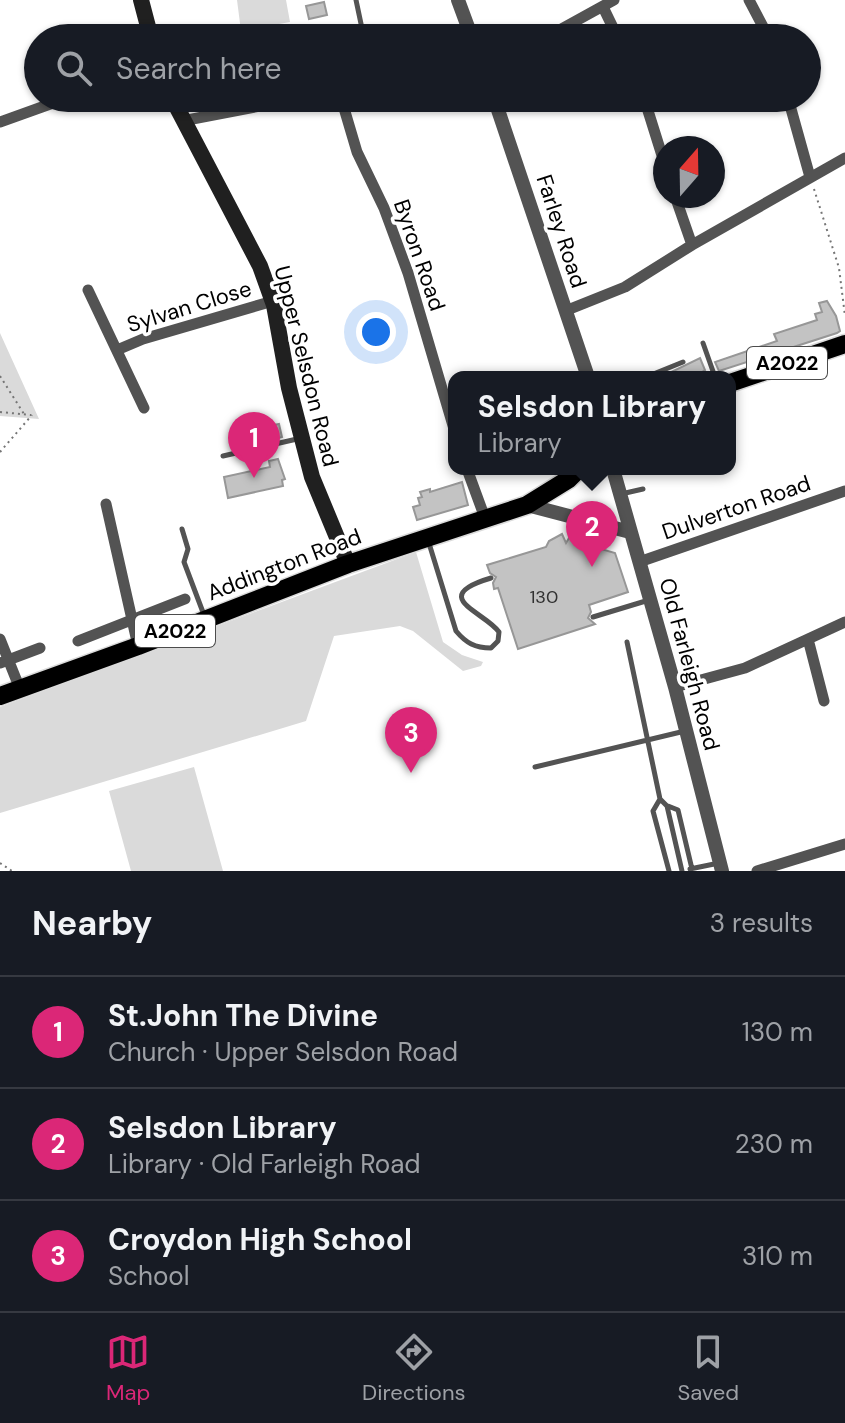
<!DOCTYPE html>
<meta charset="utf-8">
<style>
:root{--surface:#171b24;--page:#20242c;--text:#f1f3f6;--muted:#9ea1a6;--line:#363941;--accent:#db2777}
body{margin:0;font-family:"DM Sans",sans-serif;background:var(--page);color:var(--text)}
.compass{position:absolute;left:653px;top:136px;width:72px;height:72px;border-radius:50%;background:var(--surface);box-shadow:0 2px 6px #0004;rotate:20deg}
.you{position:absolute;left:376px;top:332px;width:28px;height:28px;margin:-20px;border:6px solid #fff;border-radius:50%;background:#1a73e8;box-shadow:0 0 0 12px #1a73e833}
.badge{display:grid;place-items:center;width:52px;height:52px;border-radius:50%;background:var(--accent);color:#fff;font-size:26px;font-weight:700}
.pin{position:absolute;translate:-50% -66px;filter:drop-shadow(0 2px 4px #0008)}
.pin::after{content:'';position:absolute;top:42px;width:28px;height:24px;background:inherit;clip-path:polygon(0 0,100% 0,50% 100%)}
.popup{position:absolute;left:448px;top:371px;width:288px;height:104px;box-sizing:border-box;display:grid;place-content:center;border-radius:16px;background:var(--surface);filter:drop-shadow(0 2px 6px #0005);font-size:26px;white-space:nowrap;color:var(--muted)}
.popup b{font-size:30px;color:var(--text)}
.popup::after{content:'';position:absolute;left:50%;top:100%;margin-left:-16px;border:16px solid transparent;border-top-color:var(--surface)}
.list{margin:0;padding:0;list-style:none}
h2{display:flex;justify-content:space-between;align-items:center;height:104px;margin:0;padding:0 32px;font-size:34px}
h2 small{font-size:26px;font-weight:400;color:var(--muted)}
.list li{display:grid;grid-template-columns:52px 1fr auto;gap:24px;align-items:center;box-sizing:border-box;height:112px;padding:0 32px;border-top:2px solid var(--line)}
.list b{display:block;font-size:30px;white-space:nowrap}
.list p{margin:0;font-size:26px;white-space:nowrap;color:var(--muted)}
.list em{font-size:26px;font-style:normal;color:var(--muted)}
.icon{flex:none;width:44px;height:44px;fill:none;stroke:currentColor;stroke-width:2;stroke-linecap:round;stroke-linejoin:round}
.map{position:relative;flex:none;width:845px;height:871px;overflow:hidden}
.search{position:absolute;background:var(--surface);box-shadow:0 2px 6px #0004;left:24px;right:24px;top:24px;height:88px;display:flex;align-items:center;gap:20px;box-sizing:border-box;padding:0 28px;border-radius:44px;color:var(--muted);font-size:30px}
.sheet{height:440px;background:var(--surface)}
nav{display:flex;justify-content:space-around;align-items:center;box-sizing:border-box;height:112px;border-top:2px solid var(--line);background:var(--surface);font-size:22px;color:var(--muted)}
nav a{display:grid;justify-items:center;gap:4px}
nav .on{color:var(--accent)}
.map>svg:first-child{display:block}
</style>
<div class="map">
<svg width="845" height="871" viewBox="0 0 845 871">
<rect width="100%" height="100%" fill="#fff"/>
<path fill="#dadada" d="M237,0H286L290,22L241,31Z
M0,333L39,419L0,416Z
M416,552L443,642L462,655L483,662L481,666L463,671L413,631L400,626L334,636L306,721L0,813V707Z
M194,767L223,871H131L109,791Z"/>
<path fill="#c3c3c3" stroke="#979797" stroke-width="2" d="M324,2L327,15L309,19L306,6Z
M827,301L836,316L840,331L837,333L719,371L715,362L777,341L774,334L817,320L815,314L822,312L819,303Z
M700,358L705,370L699,374L691,377H661Z
M279,424L282,437L242,446L239,432Z
M278,459L285,479L282,480L283,486L228,498L224,477L270,467L269,461Z
M462,482L468,505L417,520L413,507L420,505L418,498L422,497L420,492L430,489V492Z
M572,533L583,539L587,545L615,553L628,592L589,605L591,612L588,618L595,624L518,649L498,588L494,589L493,583L496,577L490,573L487,565L546,547L549,541L562,534L566,543Z"/>
<g fill="none" stroke-linecap="round" stroke-linejoin="round">
<defs>
<path id="primary" d="M730,383L845,344
M0,696L138,646L348,564L527,505L569,479L579,469"/>
</defs>
<use href="#primary" stroke="#dbdbdb" stroke-width="21"/>
<path stroke="#757575" stroke-width="2" stroke-dasharray="2 4" stroke-linecap="butt" d="M814,189L839,268L845,316
M0,376L24,414
M0,412L31,415
M0,452L32,415
M0,863L12,871"/>
<path stroke="#535353" stroke-width="5" d="M356,0L364,38
M703,343L715,377
M646,377L683,362
M703,377L713,373
M223,456L297,439
M621,494L643,489
M182,529L188,549L184,562L204,615
M428,540L456,631C466,643 475,648 491,648L498,641L499,632C485,612 427,597 491,578
M593,617L649,600
M627,642L660,799L667,806L682,871
M535,767L685,731
M660,799L653,811L669,871
M668,806L678,810L692,869
M690,869L719,863"/>
<path stroke="#535353" stroke-width="11" d="M749,0L769,38
M603,7L618,38
M545,38L614,0
M341,98L357,152L384,208L408,273L454,429
M644,98L665,165
M788,98L810,177
M182,121L302,98
M0,122L67,98
M675,196L692,245
M88,290L144,408
M565,311L625,287L692,245L845,158
M117,350L143,339L273,301
M467,469L485,518
M106,504L138,646
M639,562L845,491
M0,639L20,689
M808,639L824,701
M78,641L185,599
M0,663L40,648
M675,687L745,668L845,622
M757,871L845,844"/>
<path stroke="#535353" stroke-width="14" d="M458,0L472,38
M494,98L588,377
M613,469L675,687L722,871
M527,505L630,532"/>
<path stroke="#202020" stroke-width="16" d="M141,0L151,38
M172,98L260,266L274,305L289,388L312,477L348,564"/>
<use href="#primary" stroke="#000" stroke-width="18"/>
</g>
<g text-anchor="middle" stroke-width="7" stroke-linejoin="round" paint-order="stroke">
<g font-size="18" fill="#313131">
<text x="544" y="603">130</text>
</g>
<g fill="#fff" stroke="#4c4c4c" stroke-width="2">
<rect x="747" y="347" width="80" height="32" rx="6"/>
<rect x="135" y="615" width="80" height="32" rx="6"/>
</g>
<g font-size="20" font-weight="bold" fill="#000">
<text x="787" y="370">A2022</text>
<text x="175" y="638">A2022</text>
</g>
<g font-size="22" fill="#000" stroke="#fff">
<text transform="translate(562 231) rotate(72)" y="8">Farley Road</text>
<text transform="translate(420 255) rotate(71)" y="8">Byron Road</text>
<text transform="translate(189 306) rotate(-17)" y="8">Sylvan Close</text>
<text transform="translate(307 366) rotate(76)" y="8">Upper Selsdon Road</text>
<text transform="translate(736 507) rotate(-19)" y="8">Dulverton Road</text>
<text transform="translate(284 564) rotate(-21)" y="8">Addington Road</text>
<text transform="translate(690 664) rotate(75)" y="8">Old Farleigh Road</text>
</g>
</g>
</svg>
<svg class="compass" viewBox="-18 -18 36 36"><path d="M0-13l5 13h-10z" fill="#e53935"/><path d="M0 13l5-13h-10z" fill="#9ea1a6"/></svg>
<div class="you"></div>
<div class="pin badge" style="left:254px;top:478px">1</div>
<div class="pin badge" style="left:592px;top:567px">2</div>
<div class="popup"><b>Selsdon Library</b>Library</div>
<div class="pin badge" style="left:411px;top:773px">3</div>
<div class="search"><svg class="icon" aria-label="search" viewBox="0 0 24 24"><circle cx="10" cy="10" r="6"/><path d="M15 15l6 6"/></svg>Search here</div>
</div>
<section class="sheet">
<h2>Nearby<small>3 results</small></h2>
<ul class="list">
<li><span class="badge">1</span><div><b>St.John The Divine</b><p>Church · Upper Selsdon Road</p></div><em>130 m</em></li>
<li><span class="badge">2</span><div><b>Selsdon Library</b><p>Library · Old Farleigh Road</p></div><em>230 m</em></li>
<li><span class="badge">3</span><div><b>Croydon High School</b><p>School</p></div><em>310 m</em></li>
</ul>
</section>
<nav>
<a class="on"><svg class="icon" aria-label="map" viewBox="0 0 24 24"><path d="M3 6l6-2 6 2 6-2v14l-6 2-6-2-6 2zM9 4v14M15 6v14"/></svg>Map</a>
<a><svg class="icon" aria-label="directions" viewBox="0 0 24 24"><path d="M12 3l9 9-9 9-9-9zM9 14v-3h6M13 9l2 2-2 2"/></svg>Directions</a>
<a><svg class="icon" aria-label="saved" viewBox="0 0 24 24"><path d="M7 4h10v16l-5-4-5 4z"/></svg>Saved</a>
</nav>
